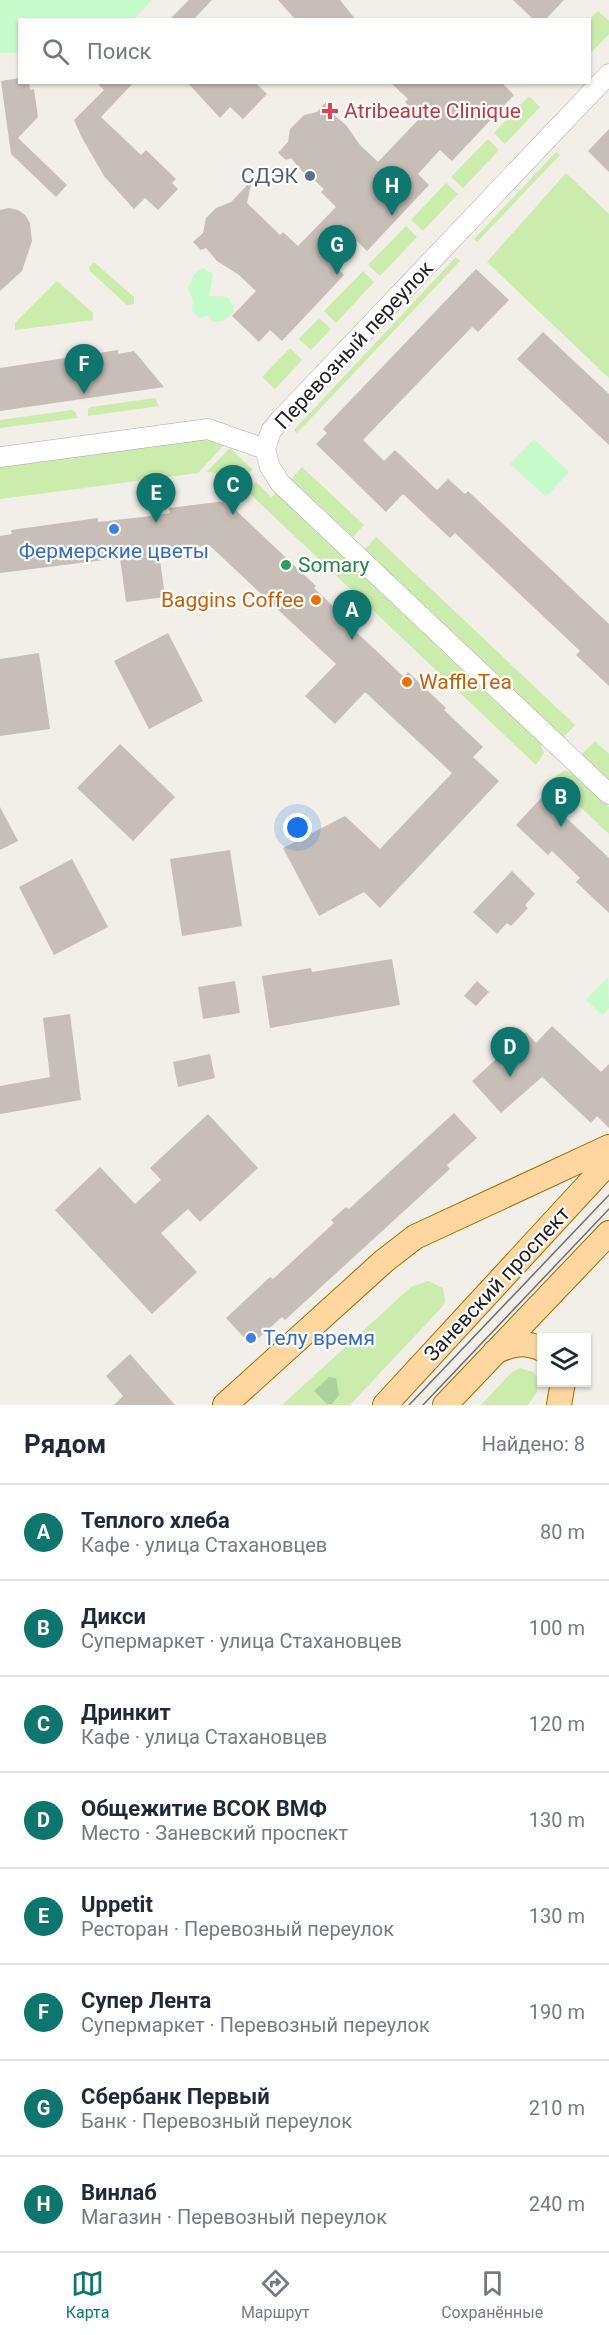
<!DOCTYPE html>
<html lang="ru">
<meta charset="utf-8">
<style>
:root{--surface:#fff;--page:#f2f2f3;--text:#1f2937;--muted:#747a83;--line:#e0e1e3;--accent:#0f766e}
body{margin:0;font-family:Roboto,sans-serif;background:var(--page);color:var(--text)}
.controls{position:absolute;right:18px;bottom:18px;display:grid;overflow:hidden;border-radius:0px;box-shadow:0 2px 4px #0004}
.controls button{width:54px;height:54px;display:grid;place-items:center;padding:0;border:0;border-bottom:2px solid var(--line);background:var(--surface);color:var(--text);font:30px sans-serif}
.you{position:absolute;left:298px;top:828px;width:21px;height:21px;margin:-15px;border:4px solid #fff;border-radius:50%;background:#1a73e8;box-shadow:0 0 0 9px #1a73e833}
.badge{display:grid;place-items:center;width:39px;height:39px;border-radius:50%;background:var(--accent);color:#fff;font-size:20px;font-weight:700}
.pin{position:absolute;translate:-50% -50px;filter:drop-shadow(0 2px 3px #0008)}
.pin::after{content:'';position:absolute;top:32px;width:21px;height:18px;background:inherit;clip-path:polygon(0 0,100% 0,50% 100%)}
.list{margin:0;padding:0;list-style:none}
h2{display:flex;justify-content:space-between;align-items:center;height:78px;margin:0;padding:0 24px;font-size:26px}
h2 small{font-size:20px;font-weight:400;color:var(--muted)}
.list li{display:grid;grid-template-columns:39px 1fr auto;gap:18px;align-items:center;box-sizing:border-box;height:96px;padding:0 24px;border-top:2px solid var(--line)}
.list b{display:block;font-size:22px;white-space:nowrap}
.list p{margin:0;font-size:20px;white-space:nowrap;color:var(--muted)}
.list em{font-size:20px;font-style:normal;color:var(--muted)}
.icon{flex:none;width:33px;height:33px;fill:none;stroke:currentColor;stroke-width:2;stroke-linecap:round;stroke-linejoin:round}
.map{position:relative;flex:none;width:609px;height:1405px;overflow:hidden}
.search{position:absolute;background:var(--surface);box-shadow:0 2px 4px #0004;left:18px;right:18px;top:18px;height:66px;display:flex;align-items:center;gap:15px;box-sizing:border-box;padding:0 21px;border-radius:0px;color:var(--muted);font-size:22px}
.sheet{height:846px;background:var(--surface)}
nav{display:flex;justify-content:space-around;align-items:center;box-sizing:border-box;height:84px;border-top:2px solid var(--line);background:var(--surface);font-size:16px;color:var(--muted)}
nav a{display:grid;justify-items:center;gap:3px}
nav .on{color:var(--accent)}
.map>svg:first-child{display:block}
</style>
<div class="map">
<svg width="609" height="1405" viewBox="0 0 609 1405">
<rect width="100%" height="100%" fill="#f2eee8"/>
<path fill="#cbecad" d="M598,11L609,21V34L590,54L589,19Z
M529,96L540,107L505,144L494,133Z
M488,139L499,150L463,188L451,177Z
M556,152L560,155L477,242L474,239Z
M566,173L609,214V378L487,262Z
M446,183L458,194L423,231L411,220Z
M406,226L417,237L380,276L368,265Z
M456,257L460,261L297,433L294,430Z
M94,262L134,297V304L127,305L90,271L89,267Z
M363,271L374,282L336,323L324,311Z
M57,281L93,313V320L15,330V323Z
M319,318L331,329L311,350L299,339Z
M290,348L302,360L275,389L262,377Z
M155,398L159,406L88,416V409L91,407Z
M72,410L76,413L77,418L0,428V420Z
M202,439L224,445L198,473L0,499V467Z
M230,448L253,470L244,476L206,472Z
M302,467L364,525L353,537L291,479Z
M256,482L271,497L277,492L539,739L544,753L536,765L247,491Z
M376,537L575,725L564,737L365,549Z
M595,741L609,754V780L582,754Z
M565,770L573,773L609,807V834L551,779Z
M428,1281L443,1288L445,1302L442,1307L350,1405H282L411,1287Z
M520,1368L533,1372L539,1380L537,1392L528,1405H481L511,1373Z"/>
<path fill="#abd29c" d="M329,1377L336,1378L339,1395L332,1404H327L314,1391Z"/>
<path fill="#c5fbca" d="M0,0H152L134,19L20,20L19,53H0Z
M203,268L213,274L209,296L227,297L234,307L233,313L223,321L212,322L209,316L198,318L192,310L193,301L188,288L194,274Z
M534,439L569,472L546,497L510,464Z
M608,977L609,1008L602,1015L586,1000Z"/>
<path fill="#c7beb7" d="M189,0H212L193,20H169Z
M278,0H340L356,20H296Z
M513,0H564L545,20H534Z
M20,78V82H29L30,90L34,89L38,117L18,138L67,185L56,197L11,154L1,81Z
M96,82H134L101,117L141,155L146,150L176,179L172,183L178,189L158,210L145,198L134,209L104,176L81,136L74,120L104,90Z
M187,82H255L267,94L243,119L230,107L220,118Z
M390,82H501L514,95L452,161L440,150L418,174L429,185L367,251L356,240L333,264L344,275L282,341L270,330L259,342L232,316L256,291L239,275L217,261L206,248L201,250L193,242L203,233L206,218L216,208L231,202L252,180L247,203L280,235L283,232L298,246L336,207L321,192L324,189L312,178L302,171L291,158L286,160L278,153L288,142L290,129L304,115L317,112L326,102L334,109L333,114L346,125L360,145L378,162L421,117L405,102L408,99Z
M609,129V172L588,151Z
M9,208L18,210L25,215L30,223L32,241L22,271L0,291V210Z
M476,269L509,300L478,332L472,327L363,440L384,461L395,450L437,490L448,479L465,494L468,491L609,624V686L576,655L580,651L455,533L450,538L403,494L386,512L316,444L327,433L323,429Z
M543,332L609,394V445L517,359Z
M118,350V354L134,351L164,387L0,411V368Z
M226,501L316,586L314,588L353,625L351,627L404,677L408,672L446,708L444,710L483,747L473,757L499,781L380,908L364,892L319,916L283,848L345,816L380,849L452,773L365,692L335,724L305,696L336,664L209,545L159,552L165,597L126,602L120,558L0,573V536L12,534L11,530L98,518V522L142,517L170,513L169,508Z
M168,633L203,701L149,729L114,661Z
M39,653L50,729L0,736V659Z
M120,744L175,797L133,841L77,788Z
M543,796L609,858V913L576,882L580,878L552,851L548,855L516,825Z
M0,807L18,841L0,850Z
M230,850L242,926L182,936L170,859Z
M72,859L108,927L54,955L19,887Z
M512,871L535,894L525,905L528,908L511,926L507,923L497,934L473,912Z
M392,959L400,1005L270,1028L262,976L311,968L312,972Z
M235,981L240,1013L203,1019L198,987Z
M477,981L489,992L476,1006L464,996Z
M70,1014L81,1100L0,1114V1086L50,1077L43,1018Z
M552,1026L601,1072L609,1064V1128L597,1116L591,1123L542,1077L501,1113L472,1081L526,1032L536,1043Z
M210,1054L215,1078L178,1087L173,1062Z
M454,1113L477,1138L447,1165L450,1169L285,1320L282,1317L251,1345L226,1318L270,1277L273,1279L334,1223L331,1220L346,1207L349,1209Z
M208,1114L258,1168L200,1222L188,1209L161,1233L197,1272L152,1314L55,1210L100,1167L135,1204L161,1180L150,1168Z
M130,1354L152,1379L175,1405H114L123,1396L106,1376Z"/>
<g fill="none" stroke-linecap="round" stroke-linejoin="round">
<defs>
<path id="minor" d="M265,449L271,431L280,420L609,74
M265,449L270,467L280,483L609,794
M0,457L208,429L265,449"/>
<path id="major" d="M495,1352C511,1344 524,1341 542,1349
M225,1405L384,1261L415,1237L609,1147
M385,1405L609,1162
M445,1405L609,1233
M559,1405L563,1382"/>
</defs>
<use href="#minor" stroke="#a8a8a8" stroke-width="21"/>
<use href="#major" stroke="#9e6c00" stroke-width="26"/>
<use href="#minor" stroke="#fff" stroke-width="20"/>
<use href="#major" stroke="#fed7a0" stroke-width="24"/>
<path stroke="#6f6f6f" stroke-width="1.5" d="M409,1405L609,1195
M423,1405L609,1209"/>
</g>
<path fill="#e0444e" stroke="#fff" stroke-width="2" d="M327 102h6v6h6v6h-6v6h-6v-6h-6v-6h6z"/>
<circle fill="#5c6f8a" stroke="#fff" stroke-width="2" cx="310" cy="176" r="6"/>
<g fill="#3f7fe0" stroke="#fff" stroke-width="2">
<circle cx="114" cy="529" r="6"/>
<circle cx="251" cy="1338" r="6"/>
</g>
<circle fill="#2e9e5b" stroke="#fff" stroke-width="2" cx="286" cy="565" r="6"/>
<g fill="#e8710a" stroke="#fff" stroke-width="2">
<circle cx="316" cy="600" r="6"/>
<circle cx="407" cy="682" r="6"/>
</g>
<g text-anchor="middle" stroke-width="4.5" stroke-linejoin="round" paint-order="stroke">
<g font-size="21" fill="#be3a42" stroke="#fff" text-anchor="start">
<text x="344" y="118">Atribeaute Clinique</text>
</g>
<g font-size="21" fill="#4e5e75" stroke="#fff" text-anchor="end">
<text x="298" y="183">СДЭК</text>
</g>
<g font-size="21" fill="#212121" stroke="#fff">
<text transform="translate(354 345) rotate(-47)" y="7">Перевозный переулок</text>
<text transform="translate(497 1284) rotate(-47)" y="7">Заневский проспект</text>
</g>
<g font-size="21" fill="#366cbe" stroke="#fff">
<text x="114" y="558">Фермерские цветы</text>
<text x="263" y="1345" text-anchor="start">Телу время</text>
</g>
<g font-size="21" fill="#27864d" stroke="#fff" text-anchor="start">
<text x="298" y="572">Somary</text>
</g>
<g font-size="21" fill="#c56008" stroke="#fff" text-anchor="end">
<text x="304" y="607">Baggins Coffee</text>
<text x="419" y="689" text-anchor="start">WaffleTea</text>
</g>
</g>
</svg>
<div class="controls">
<button><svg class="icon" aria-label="layers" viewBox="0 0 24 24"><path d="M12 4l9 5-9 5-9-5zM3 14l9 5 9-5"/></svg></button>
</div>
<div class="you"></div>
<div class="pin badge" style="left:352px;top:640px">A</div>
<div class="pin badge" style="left:561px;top:827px">B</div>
<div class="pin badge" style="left:233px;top:515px">C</div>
<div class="pin badge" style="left:510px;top:1077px">D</div>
<div class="pin badge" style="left:156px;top:523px">E</div>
<div class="pin badge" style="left:84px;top:394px">F</div>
<div class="pin badge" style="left:337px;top:275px">G</div>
<div class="pin badge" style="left:392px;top:216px">H</div>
<div class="search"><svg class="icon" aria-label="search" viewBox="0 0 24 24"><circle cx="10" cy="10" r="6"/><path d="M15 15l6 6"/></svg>Поиск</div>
</div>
<section class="sheet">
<h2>Рядом<small>Найдено: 8</small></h2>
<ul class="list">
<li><span class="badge">A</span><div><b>Теплого хлеба</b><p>Кафе · улица Стахановцев</p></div><em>80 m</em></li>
<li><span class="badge">B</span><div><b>Дикси</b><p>Супермаркет · улица Стахановцев</p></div><em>100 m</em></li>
<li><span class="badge">C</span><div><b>Дринкит</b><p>Кафе · улица Стахановцев</p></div><em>120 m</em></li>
<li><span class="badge">D</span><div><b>Общежитие ВСОК ВМФ</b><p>Место · Заневский проспект</p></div><em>130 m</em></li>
<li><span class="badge">E</span><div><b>Uppetit</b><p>Ресторан · Перевозный переулок</p></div><em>130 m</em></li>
<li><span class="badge">F</span><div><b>Супер Лента</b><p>Супермаркет · Перевозный переулок</p></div><em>190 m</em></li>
<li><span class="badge">G</span><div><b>Сбербанк Первый</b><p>Банк · Перевозный переулок</p></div><em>210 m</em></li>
<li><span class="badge">H</span><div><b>Винлаб</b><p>Магазин · Перевозный переулок</p></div><em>240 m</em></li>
</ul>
</section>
<nav>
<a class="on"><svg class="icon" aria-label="map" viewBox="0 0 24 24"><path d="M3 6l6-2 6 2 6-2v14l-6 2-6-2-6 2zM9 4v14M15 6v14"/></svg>Карта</a>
<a><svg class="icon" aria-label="directions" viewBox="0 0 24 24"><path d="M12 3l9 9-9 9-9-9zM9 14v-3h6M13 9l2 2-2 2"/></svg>Маршрут</a>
<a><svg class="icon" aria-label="saved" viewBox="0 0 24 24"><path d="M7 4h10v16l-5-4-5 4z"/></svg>Сохранённые</a>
</nav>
